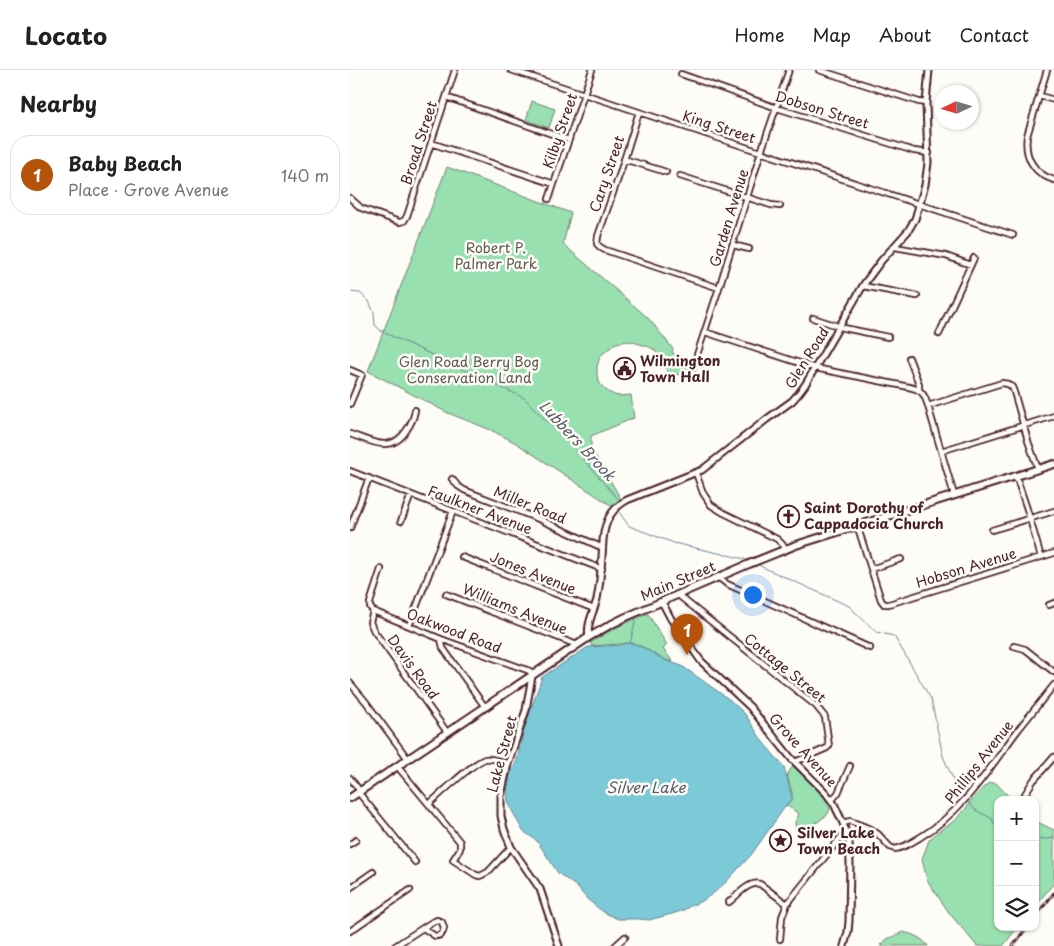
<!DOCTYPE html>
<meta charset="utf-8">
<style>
:root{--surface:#fff;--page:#f6f6f6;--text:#202124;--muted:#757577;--line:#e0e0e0;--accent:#b45309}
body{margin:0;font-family:"Playpen Sans",sans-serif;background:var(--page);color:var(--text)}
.controls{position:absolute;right:15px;bottom:15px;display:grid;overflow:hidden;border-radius:10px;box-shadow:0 1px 4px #0004}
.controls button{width:45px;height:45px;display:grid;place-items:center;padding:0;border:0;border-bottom:1px solid var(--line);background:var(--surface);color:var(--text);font:25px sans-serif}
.compass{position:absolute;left:584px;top:15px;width:45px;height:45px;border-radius:50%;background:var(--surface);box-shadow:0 1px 4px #0004;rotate:266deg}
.you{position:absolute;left:402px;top:524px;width:18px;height:18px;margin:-12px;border:4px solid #fff;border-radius:50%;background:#1a73e8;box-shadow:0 0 0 8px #1a73e833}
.badge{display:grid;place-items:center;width:32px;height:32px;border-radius:50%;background:var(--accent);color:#fff;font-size:16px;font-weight:700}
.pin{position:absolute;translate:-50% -41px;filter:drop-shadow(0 1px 2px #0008)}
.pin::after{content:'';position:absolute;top:26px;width:18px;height:15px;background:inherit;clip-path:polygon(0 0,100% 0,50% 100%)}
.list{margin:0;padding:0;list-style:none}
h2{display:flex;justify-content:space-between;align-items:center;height:65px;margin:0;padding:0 20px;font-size:21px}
h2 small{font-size:16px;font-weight:400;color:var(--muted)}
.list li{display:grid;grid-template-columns:32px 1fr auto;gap:15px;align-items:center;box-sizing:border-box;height:80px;margin:0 10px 10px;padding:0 10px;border:1px solid var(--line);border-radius:20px}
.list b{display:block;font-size:19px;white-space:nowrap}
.list p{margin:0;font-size:16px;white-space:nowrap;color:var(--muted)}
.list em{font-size:16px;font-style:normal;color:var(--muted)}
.icon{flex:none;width:28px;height:28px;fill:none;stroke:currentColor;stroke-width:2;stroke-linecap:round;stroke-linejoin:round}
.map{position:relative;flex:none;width:704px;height:876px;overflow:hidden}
header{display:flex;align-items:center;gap:30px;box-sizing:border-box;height:70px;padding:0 25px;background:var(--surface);border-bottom:1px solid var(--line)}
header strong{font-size:24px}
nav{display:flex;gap:28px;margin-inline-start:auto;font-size:18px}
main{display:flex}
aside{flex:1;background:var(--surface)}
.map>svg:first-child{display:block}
</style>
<header>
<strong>Locato</strong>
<nav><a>Home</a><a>Map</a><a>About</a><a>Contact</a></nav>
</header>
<main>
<aside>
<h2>Nearby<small></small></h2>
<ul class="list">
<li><span class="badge">1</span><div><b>Baby Beach</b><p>Place · Grove Avenue</p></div><em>140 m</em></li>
</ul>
</aside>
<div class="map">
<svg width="704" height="876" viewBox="0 0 704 876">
<rect width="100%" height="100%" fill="#fdfcf7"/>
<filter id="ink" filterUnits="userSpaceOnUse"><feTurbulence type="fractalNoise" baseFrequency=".02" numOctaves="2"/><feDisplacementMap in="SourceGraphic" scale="10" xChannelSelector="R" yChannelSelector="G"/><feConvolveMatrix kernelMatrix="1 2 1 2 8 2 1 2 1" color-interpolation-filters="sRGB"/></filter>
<g filter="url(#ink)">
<path fill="#98e0af" stroke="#71806d" d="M182,31L205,39L199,58L176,50Z
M97,97L221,143L213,174L297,247L304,255L323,279L322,283L341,290L336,305L318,304L314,295L305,280L297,276L279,271L266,273L250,286L247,297V305L250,314L257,321L264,325L270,326L281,325L284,348L241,366V378L271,429L262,436L166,373L141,360L98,343L18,301Z
M298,544L317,575L313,579L323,592C308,589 297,577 283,573L242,576L240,573C258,561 278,551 298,544Z
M443,696L475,728L479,735L480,740L477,745L459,758L454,767L446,761L445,752L449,744L436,735L442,730V723L437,705Z
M639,713H646L662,730H648V857H668L653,876H627L600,844L577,810L572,789L579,770L589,761L606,750L610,744L615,740L620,732L636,715Z
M685,751L704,760V813L685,836Z
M553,862C563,864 572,868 578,876H530L537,869Z"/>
<path fill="#7bc9d8" stroke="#678593" d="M276,573L286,574L317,591L332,596L380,630L395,644L413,672L434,697L442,727V730L437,734L401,785L377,811L365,822L352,831L340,836L334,840L322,844L299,850L289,849H268L255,843L248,838L237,829L227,817L208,803L187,771L173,761L160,737L158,730L157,723L160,705L167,690L174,660L192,607L238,577L271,575Z"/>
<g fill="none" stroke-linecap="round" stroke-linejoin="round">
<path stroke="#678593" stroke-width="1" d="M0,222L10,223L19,231L24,243L25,255L31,261L174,328L229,384L268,429
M269,439L271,445L279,456L324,473L395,489
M410,496L499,536L526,562L544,566L581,629L593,686L608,721L614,727
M280,573L286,549
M618,732L625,740L641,748L648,760
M685,768L696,769L704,768"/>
<defs>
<path id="minor" d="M161,0L663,165
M469,0L569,32L576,33
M697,0L677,66C674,87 684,104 704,110
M331,4L427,38L564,81L579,83
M690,26L704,30
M96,27L219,70
M289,42L270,103L248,166L247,174L250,177L255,180L369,218
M81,73L204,114
M274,89L316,102
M330,106L421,135L430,136
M0,128L11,138L49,152L54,151L57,146L105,0
M199,129L242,0
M383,175L399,179
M545,177L596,186L621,195
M513,216L567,226
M463,248L494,258L538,267
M355,262L465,298L559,317C572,320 574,323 578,336L604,425
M589,264L624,188
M559,288L569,314V320
M0,300L12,305L0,334
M341,303L369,218L411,82L439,0
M578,336L652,313L658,314L662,317L664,322L678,371L688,399
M0,364C21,371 41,384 56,361C61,354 64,348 65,340
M591,381L704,346
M0,401L252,499
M346,403L353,423L361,435L374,443L427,469L436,478
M666,406L677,439L691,487
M102,409L108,416L114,420L191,450L253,478
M51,451L61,425
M507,455L531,530L534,534H539L704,483
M0,458L19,408
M642,460L704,441
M112,487L244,539
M31,499L20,533V537L23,541L91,569L177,600L180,601L182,606
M521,499L551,489
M368,507L377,514L520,578
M96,524L227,575
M328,525L466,636L475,647L479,676L477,678L445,692
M699,535L704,533
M23,541L20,552L24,561L97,662
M59,556L103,441
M91,569L93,578L135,637
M664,576L675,579L704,602
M0,613L16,632L58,689
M47,696L110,772V779L103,790L126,805L130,806L138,802L161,777
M0,708L10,721
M8,722L65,792
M675,724L683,711L704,687
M482,730L488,723L500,696
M79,734C91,724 122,693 135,689C142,687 151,692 158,694
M493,753L500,751L521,759L528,764L540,777L545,779C553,778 561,773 569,768C613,742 638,700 668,660C680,645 692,630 704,615
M0,774L6,770
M0,818L23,802
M379,832C388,825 399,811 410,814L437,834
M0,861L60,820
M430,869L432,847L437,834L491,767L496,763
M45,876L82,852L87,850L92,852L94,858C93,864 90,866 85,866L73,858
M265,876L275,867"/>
<path id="tertiary" d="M312,532L321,549L351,591L400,637L441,688L476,723L484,734L493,753L499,772L500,793L499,851L498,862L494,876
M239,567C236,555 244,541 247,529C250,515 251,501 252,487C253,475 252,463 257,452C261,441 268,435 277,430L352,400L417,349L442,331L449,323L455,315L514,214L531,191L558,161L565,149L575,115L578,93L576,33L579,0
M182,606L176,640L158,694L154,712L151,726V746L154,759L161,777L190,819L209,876"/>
<path id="secondary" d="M0,728L239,567L260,555L276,547L399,494L446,475L704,394"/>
</defs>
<use href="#minor" stroke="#4a1f2b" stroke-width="8"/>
<use href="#tertiary" stroke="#4a1f2b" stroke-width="9"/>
<use href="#secondary" stroke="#4a1f2b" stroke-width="10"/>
<use href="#minor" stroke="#fdfcf7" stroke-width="4.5"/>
<use href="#tertiary" stroke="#fdfcf7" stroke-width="5"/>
<use href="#secondary" stroke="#fdfcf7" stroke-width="6"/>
<defs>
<path id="rail" d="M685,847L704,823
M663,876L677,857"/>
</defs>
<use href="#rail" stroke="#4a1f2b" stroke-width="3"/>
<use href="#rail" stroke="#fdfcf7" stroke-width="1" stroke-dasharray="4" stroke-linecap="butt"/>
</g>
</g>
<defs>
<symbol id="civic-ring" viewBox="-11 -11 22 22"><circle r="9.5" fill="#fdfcf7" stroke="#4a1f2b" stroke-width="1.5"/><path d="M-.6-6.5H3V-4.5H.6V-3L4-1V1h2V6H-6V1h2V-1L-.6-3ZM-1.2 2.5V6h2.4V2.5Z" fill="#4a1f2b"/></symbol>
<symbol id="church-ring" viewBox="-11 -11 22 22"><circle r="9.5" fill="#fdfcf7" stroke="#4a1f2b" stroke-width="1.5"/><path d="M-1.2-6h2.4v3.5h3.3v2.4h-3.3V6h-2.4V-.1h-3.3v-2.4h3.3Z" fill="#4a1f2b"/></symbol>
<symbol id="sight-ring" viewBox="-11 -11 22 22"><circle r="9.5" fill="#fdfcf7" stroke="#4a1f2b" stroke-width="1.5"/><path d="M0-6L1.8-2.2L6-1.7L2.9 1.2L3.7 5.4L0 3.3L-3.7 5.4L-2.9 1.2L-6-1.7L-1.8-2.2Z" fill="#4a1f2b"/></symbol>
</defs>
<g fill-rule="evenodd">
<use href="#civic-ring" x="262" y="286" width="25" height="25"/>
<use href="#church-ring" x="426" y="434" width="25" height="25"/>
<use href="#sight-ring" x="418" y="758" width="25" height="25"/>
</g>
<g text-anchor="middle" stroke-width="5" stroke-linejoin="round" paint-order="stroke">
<g font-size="14" fill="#4a1f2b" stroke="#fdfcf7">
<text transform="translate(472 40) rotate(17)" y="5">Dobson Street</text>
<text transform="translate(369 57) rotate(18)" y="5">King Street</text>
<text transform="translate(210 61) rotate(-71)" y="5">Kilby Street</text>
<text transform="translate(69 73) rotate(-72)" y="5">Broad Street</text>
<text transform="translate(257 104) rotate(-71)" y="5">Cary Street</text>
<text transform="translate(379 148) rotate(-73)" y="5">Garden Avenue</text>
<text transform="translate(457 288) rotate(-58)" y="5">Glen Road</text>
<text transform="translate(180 435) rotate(22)" y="5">Miller Road</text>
<text transform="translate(130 440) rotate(21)" y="5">Faulkner Avenue</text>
<text transform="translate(616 498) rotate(-17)" y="5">Hobson Avenue</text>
<text transform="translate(183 503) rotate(22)" y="5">Jones Avenue</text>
<text transform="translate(328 511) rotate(-23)" y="5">Main Street</text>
<text transform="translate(165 539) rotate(22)" y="5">Williams Avenue</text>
<text transform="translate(104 561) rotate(21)" y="5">Oakwood Road</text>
<text transform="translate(63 597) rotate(54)" y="5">Davis Road</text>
<text transform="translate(435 598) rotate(39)" y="5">Cottage Street</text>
<text transform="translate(453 680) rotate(48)" y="5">Grove Avenue</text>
<text transform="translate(152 684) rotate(-75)" y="5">Lake Street</text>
<text transform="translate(629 692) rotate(-52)" y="5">Phillips Avenue</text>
</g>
<g font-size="14" fill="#615953" stroke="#fdfcf7">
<text x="146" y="183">Robert P.<tspan x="146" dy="16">Palmer Park</tspan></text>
<text x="119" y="297">Glen Road Berry Bog<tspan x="119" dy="16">Conservation Land</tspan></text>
</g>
<g font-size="14" font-weight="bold" fill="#4a1f2b" stroke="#fdfcf7" text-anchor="start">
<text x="290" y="296">Wilmington<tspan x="290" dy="16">Town Hall</tspan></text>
<text x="454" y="443">Saint Dorothy of<tspan x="454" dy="16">Cappadocia Church</tspan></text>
<text x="447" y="768">Silver Lake<tspan x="447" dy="16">Town Beach</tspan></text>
</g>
<g font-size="15" font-style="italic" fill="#5b5a68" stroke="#fdfcf7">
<text transform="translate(227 371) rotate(47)" y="5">Lubbers Brook</text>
<text x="296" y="723">Silver Lake</text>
</g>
</g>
</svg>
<div class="controls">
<button>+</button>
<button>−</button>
<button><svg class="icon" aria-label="layers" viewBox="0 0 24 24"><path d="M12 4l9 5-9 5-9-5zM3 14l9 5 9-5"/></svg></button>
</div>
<svg class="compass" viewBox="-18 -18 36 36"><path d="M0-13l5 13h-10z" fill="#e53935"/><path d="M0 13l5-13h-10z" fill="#757577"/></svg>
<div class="you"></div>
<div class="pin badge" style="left:337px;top:585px">1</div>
</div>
</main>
